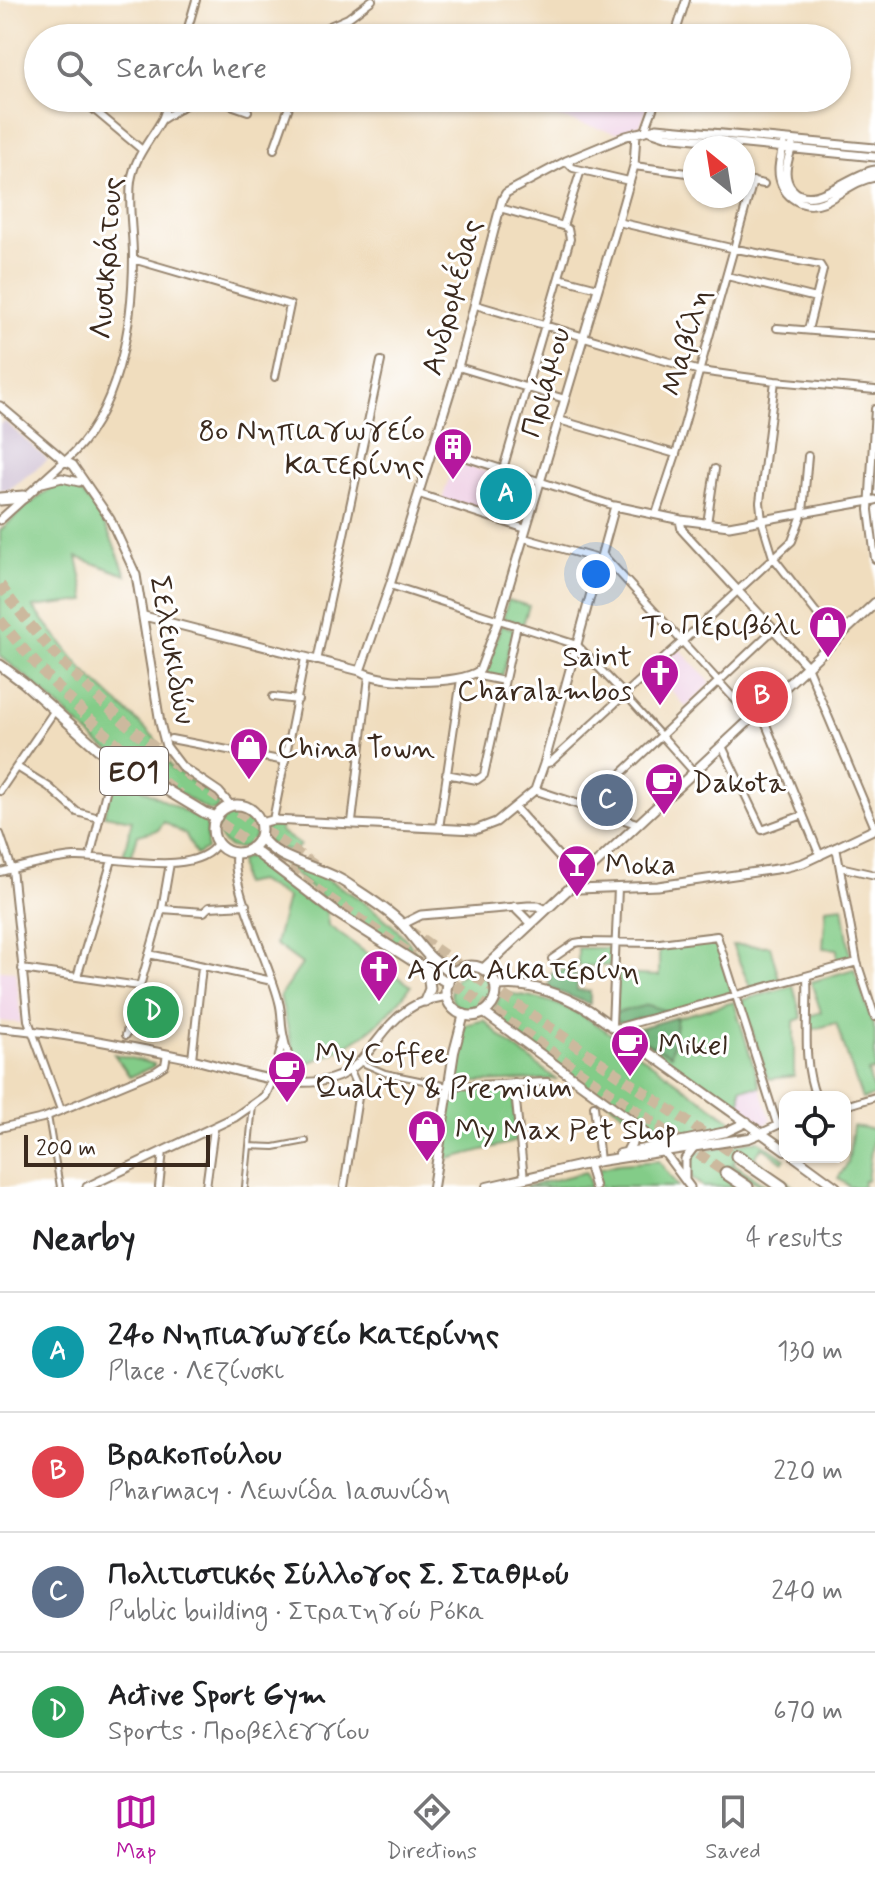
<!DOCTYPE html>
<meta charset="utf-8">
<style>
:root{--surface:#fff;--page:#f6f6f6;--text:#202124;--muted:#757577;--line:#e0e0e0;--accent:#b5179e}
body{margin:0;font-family:Mynerve,sans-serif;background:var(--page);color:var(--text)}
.controls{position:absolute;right:24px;bottom:24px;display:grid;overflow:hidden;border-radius:16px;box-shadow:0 2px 6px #0004}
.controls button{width:72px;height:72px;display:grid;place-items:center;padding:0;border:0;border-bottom:2px solid var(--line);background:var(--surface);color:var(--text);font:40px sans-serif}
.compass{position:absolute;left:683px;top:136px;width:72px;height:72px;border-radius:50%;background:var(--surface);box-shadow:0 2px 6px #0004;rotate:330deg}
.scale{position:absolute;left:24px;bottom:20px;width:186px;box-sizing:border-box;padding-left:8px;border:4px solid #3b2a1e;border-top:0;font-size:22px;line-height:28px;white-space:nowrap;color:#3b2a1e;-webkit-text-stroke:6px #fff;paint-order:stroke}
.you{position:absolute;left:596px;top:574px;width:28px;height:28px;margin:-20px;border:6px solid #fff;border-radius:50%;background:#1a73e8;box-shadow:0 0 0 12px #1a73e833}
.badge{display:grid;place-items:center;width:52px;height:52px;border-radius:50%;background:var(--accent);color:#fff;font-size:26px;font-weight:700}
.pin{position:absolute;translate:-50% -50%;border:4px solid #fff;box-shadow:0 2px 8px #0006}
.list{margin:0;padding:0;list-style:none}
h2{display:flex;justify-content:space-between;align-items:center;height:104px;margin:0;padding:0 32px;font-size:34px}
h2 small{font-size:26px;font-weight:400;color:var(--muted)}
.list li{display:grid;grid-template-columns:52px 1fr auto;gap:24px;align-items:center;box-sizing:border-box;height:120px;padding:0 32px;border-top:2px solid var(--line)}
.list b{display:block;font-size:30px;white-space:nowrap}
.list p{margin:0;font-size:26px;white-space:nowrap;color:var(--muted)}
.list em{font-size:26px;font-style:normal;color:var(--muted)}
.icon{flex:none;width:44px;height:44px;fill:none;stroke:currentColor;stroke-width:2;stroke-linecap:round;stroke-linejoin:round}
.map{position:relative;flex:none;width:875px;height:1187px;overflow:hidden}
.search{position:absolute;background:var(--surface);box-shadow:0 2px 6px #0004;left:24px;right:24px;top:24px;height:88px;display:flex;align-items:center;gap:20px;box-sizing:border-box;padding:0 28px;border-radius:44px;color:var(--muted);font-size:30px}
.sheet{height:584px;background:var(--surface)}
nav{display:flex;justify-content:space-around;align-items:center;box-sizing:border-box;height:112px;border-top:2px solid var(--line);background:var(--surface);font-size:22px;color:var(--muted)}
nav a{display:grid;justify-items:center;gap:4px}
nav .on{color:var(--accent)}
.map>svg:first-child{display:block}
</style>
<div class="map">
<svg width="875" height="1187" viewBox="0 0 875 1187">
<rect width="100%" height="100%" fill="#fff"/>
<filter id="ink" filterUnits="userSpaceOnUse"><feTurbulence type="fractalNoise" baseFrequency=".0125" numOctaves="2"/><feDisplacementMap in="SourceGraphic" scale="16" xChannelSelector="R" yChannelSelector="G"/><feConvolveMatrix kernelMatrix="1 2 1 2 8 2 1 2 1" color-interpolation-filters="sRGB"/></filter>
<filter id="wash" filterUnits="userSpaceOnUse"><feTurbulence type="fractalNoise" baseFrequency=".006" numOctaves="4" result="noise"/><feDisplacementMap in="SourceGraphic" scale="32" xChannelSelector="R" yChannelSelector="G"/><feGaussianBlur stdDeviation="1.8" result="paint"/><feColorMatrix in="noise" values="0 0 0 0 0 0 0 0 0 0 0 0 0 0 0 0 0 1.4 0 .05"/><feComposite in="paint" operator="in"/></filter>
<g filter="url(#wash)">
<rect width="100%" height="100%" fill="#f0ddbe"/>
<path fill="#efd0e5" d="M499,98H650L641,124L616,133L498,101Z
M454,462L532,486L525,513L512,510L508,522L442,500Z
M679,648L711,683L686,707L653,671Z
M0,970L16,971L21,1023L0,1021Z
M741,1087H760L771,1120L762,1128L741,1112Z"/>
<path fill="#cdbed2" d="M4,421L48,460L8,490L0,489V425Z"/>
<path fill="#83cc88" stroke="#5f7b53" stroke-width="2" d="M59,483L70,484C99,504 114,543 126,575L77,557L86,601L33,607L84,671L154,737L171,767L217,799L219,804L216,810L209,811L99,744L29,679L0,656V531L24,508Z
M508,600L529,606L523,624L503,618Z
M501,625L514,629L502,678L481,674L490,660Z
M116,770L139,783L142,789L207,823V849L196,855L186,835L164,822L158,830L138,835L131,858L123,857L132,820L104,815Z
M218 829a19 19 0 1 1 38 0a19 19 0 1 1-38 0Z
M271,826H281L280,831L300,845L293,853L268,843L263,835L266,829Z
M254,855L307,901L326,911L328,925L411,986C381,1027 347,1053 297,1066L280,996L302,964L275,944L287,898L258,881L242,884L239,860Z
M283,864C324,869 401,922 420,959C369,940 323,899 283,864Z
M843,906L851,960L837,963V949L823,948L826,908Z
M715,940L733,995L622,1023L615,1021L617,974L659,976V947Z
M732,945L770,946L780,982L751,989Z
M578,948H611V966H578Z
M854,969L875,1031V1070L868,1072L875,1096L862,1099L836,1023L811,1030L807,1017L821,1012L811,982Z
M451 992a20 20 0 1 1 40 0a20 20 0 1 1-40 0Z
M793,986L802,1018L794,1021V1076L768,1079L742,1000Z
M501,993C561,996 594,1021 640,1055C670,1076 700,1099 731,1120L732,1127L661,1141L506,1027L493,1014Z
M734,1002L760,1087L741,1088V1112L628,1031Z
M484,1020L501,1037L556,1079L454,1083L456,1064L465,1025Z
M114,1054L154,1064V1066L130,1077Z
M508,1087L513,1092L517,1141L441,1161L451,1091Z
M853,1126L874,1129L867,1180H864L863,1187H850L838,1178L848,1163Z
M758,1140L785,1159L783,1162L762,1147L754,1158L794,1187H790L741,1152L733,1163L768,1187H762L731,1166L724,1176L739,1187H703L692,1178L690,1160L696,1153Z
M659,1161L678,1187H600L594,1170L618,1164Z
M586,1172L591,1187H525Z"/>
<path fill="#6ab074" stroke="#526d49" stroke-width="2" d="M568,968V975H577V990L590,991V1004L548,988L552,972Z
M648,1005L667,1011L622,1023L615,1021V1013Z
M677,1017L671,1055L642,1040L643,1027Z"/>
</g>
<g filter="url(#ink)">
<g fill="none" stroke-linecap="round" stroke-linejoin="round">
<path stroke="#ccb99e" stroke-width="11" stroke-dasharray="11 5.5" stroke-linecap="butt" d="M0,585C84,706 202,787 321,870
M0,620C52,688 112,743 180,795
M207,814L413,956
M408,930L737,1156
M441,975L726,1173"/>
<defs>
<path id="pedestrian" d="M625,695L661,735
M360,1062L385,1073L448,1086
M48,1116L60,1187
M249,1146L274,1147L306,1141
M245,1187L253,1105"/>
<path id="minor" d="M185,38L196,0
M302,38L348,18L372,0
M674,38L686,0
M80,98L141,149
M211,98L248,111
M163,119L196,98
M645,131L657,98
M274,149L292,98
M566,161L573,168L629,181
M634,166L695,174
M743,180L764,184
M500,208L563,226
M618,222L731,248L820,265L823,270L808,330
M133,259L290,305L275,377
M727,276L816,298
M559,278L598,288
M476,305L700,371L775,381L875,390
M777,328L875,336
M458,367L565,399
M775,381L760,502L762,521L773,557L836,638
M875,409L869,510L875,559
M559,420L676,454
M434,447L615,506
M65,461C119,415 133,323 133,256C133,232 128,205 131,181C135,156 149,142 161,121C165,115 166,106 168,98
M503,469L570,239L568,229L563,226L581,170
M419,494L526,529
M656,514L676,454L753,181
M707,524L715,469
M524,538L602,560
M603,555L752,718
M390,585L577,645L625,695
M317,661L381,361
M807,666L875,828
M477,673L479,676L504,681
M273,697L298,700
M760,710L820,856
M662,736L694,772
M171,739L285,761
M722,746L762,830L803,815
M544,764L551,762L792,541L803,512L808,456
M17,767L49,787L77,812L99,818
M446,774L477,780L484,775L517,625
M0,791L55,710
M587,806L773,630
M273,820L305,658
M352,822L369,676
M439,828L461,679
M0,834L12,869L28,1020L61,1110
M836,847L857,962L875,1017
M236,853C228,881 272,969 279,1002C282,1012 281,1023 283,1033C286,1050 292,1064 292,1082
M90,857L114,759
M840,867L875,875
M0,872C24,866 49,859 74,857C110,855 197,880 218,842
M162,909L204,912L209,907L246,905
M149,954L272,981
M552,959L575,943L581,942L660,943L717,936L777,1124
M22,969L139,986
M77,977L112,860
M807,977C809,1017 801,1059 816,1097
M612,1025L618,888
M616,1028L857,962
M126,1035L162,909L170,863
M192,1059L202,967
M273,1078L284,1037
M514,1082L524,1179
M448,1086L547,1082
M594,1106L600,1161
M845,1106L875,1097
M0,1128L43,1118L156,1071L165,1065L167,1054
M761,1133L785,1122
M159,1187L163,1151
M206,1187L214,1128
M344,1187L359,1091L350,1070"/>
<path id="tertiary" d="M650,131L665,136L875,157
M783,145C782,153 779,162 779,170C779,193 800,211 823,202C841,194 855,180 875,177
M792,146C788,160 781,176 792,189C813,213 850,173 875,170
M0,406L65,461L73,465L110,519L136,575L160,723L166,746L182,767L219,792L231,806
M42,483L62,478L79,482
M0,520L65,461
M680,520L682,530L807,666
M144,616L360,671C381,684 459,686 480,670L499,619L618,222L634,166L636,133
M360,671L390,585L458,367L502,200L506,193L566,161L626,136L657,128L875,148
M535,790L638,824
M515,808L579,879
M260,823L273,820L475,830L496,822L535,790L544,764L615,506L681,520L729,526L875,500
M572,885L578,889L658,886L783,868L803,863L875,829
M514,907L531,924
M403,924L421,915L528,906H538L546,910
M0,1028C63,1033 126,1046 187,1058C233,1068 285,1091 331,1079C367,1069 378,1029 407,1010C419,1001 433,999 447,996
M664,1152L690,1187
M588,1164L595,1187
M685,1179V1159L694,1147
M87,1187L235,1117L265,1096L273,1078"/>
<path id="secondary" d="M483,969L875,603
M496,986C528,981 561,994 589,1010L785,1150
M483,1012L632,1121L664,1152
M628,1150L635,1136L632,1122
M620,1154L726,1132L747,1122
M795,1157L836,1187
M433,1187L454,1052L464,1014
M487,1187L600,1161L749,1138L761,1133"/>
<path id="primary" d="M0,665L23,682L98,749L205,813L217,817
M213 829a24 24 0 1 1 48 0a24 24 0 1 1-48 0Z
M260,836C276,862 321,866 346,883C364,895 386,908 401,923C420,943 428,964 456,972
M251,848L334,911L448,983
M446 991a25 25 0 1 1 50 0a25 25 0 1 1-50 0Z
M425,1001L430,989L428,971"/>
<path id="motorway" d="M0,499L23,497
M737,1156L782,1187
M726,1173L747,1187"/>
</defs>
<use href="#pedestrian" stroke="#96846e" stroke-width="8"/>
<use href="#minor" stroke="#96846e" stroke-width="10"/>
<use href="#tertiary" stroke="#96846e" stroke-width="11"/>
<use href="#secondary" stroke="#96846e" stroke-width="12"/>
<use href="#primary" stroke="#96846e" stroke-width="13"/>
<use href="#motorway" stroke="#96846e" stroke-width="15"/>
<use href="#pedestrian" stroke="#fff" stroke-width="4"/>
<use href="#minor" stroke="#fff" stroke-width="6"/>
<use href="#tertiary" stroke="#fff" stroke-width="7"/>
<use href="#secondary" stroke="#fff" stroke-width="8"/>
<use href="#primary" stroke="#fff" stroke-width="9"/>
<use href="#motorway" stroke="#fff" stroke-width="11"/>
</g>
</g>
<defs>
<symbol id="building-pin" viewBox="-11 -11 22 30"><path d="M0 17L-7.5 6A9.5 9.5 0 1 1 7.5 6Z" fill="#b5179e" stroke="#fff"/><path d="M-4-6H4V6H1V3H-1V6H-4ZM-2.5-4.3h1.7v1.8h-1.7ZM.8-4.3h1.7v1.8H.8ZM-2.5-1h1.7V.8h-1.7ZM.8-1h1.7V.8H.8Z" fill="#fff"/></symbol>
<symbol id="shop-pin" viewBox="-11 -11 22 30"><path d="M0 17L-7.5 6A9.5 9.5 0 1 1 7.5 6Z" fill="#b5179e" stroke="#fff"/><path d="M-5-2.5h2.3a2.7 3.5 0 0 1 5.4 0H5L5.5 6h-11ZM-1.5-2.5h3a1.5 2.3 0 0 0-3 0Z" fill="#fff"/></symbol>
<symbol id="church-pin" viewBox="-11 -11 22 30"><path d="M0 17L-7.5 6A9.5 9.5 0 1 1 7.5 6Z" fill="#b5179e" stroke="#fff"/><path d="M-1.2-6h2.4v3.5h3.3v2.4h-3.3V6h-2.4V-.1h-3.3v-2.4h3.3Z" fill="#fff"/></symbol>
<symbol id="cafe-pin" viewBox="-11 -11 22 30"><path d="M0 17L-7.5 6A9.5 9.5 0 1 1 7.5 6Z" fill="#b5179e" stroke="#fff"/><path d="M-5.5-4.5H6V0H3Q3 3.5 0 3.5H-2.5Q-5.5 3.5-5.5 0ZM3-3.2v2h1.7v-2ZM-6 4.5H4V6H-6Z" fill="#fff"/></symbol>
<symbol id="bar-pin" viewBox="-11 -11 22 30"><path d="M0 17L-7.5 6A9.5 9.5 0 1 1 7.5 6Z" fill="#b5179e" stroke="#fff"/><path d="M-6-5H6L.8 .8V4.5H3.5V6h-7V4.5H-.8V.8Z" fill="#fff"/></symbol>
</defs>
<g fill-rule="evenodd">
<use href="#building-pin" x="431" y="425" width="44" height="60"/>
<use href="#shop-pin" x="806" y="603" width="44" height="60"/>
<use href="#church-pin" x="638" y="651" width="44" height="60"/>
<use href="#shop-pin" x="227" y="725" width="44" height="60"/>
<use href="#cafe-pin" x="642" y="760" width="44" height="60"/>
<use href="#bar-pin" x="555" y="842" width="44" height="60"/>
<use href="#church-pin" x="357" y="947" width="44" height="60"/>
<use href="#cafe-pin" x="608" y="1022" width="44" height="60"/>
<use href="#cafe-pin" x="265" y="1048" width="44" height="60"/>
<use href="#shop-pin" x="405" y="1107" width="44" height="60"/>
</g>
<g text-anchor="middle" stroke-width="6" stroke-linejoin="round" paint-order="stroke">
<rect fill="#fff" stroke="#766a62" stroke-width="2" x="100" y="747" width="68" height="48" rx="6"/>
<g font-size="28" font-weight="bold" fill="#3b2a1e">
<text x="134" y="781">ΕΟ1</text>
</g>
<g font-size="30" fill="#3b2a1e" stroke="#fff">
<text transform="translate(106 258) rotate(-86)" y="10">Λυσικράτους</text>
<text transform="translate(451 297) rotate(-75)" y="10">Ανδρομέδας</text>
<text transform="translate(685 342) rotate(-74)" y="10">Μαβίλη</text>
<text transform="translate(545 382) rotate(-74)" y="10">Πριάμου</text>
<text transform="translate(173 650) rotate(80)" y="10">Σελευκιδών</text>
</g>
<g font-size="30" fill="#3b2a1e" stroke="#fff" text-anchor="start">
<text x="425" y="440" text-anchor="end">8ο Νηπιαγωγείο<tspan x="425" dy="34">Κατερίνης</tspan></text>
<text x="800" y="635" text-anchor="end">Το Περιβόλι</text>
<text x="632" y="666" text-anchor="end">Saint<tspan x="632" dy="34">Charalambos</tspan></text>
<text x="277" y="757">China Town</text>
<text x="692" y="792">Dakota</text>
<text x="605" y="874">Moka</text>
<text x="407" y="979">Αγία Αικατερίνη</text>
<text x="658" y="1054">Mikel</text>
<text x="315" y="1063">My Coffee<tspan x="315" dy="34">Quality &amp; Premium</tspan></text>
<text x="455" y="1139">My Max Pet Shop</text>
</g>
</g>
</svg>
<div class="controls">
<button><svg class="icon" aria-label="locate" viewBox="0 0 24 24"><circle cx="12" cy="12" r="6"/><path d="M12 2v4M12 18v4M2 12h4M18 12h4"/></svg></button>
</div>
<svg class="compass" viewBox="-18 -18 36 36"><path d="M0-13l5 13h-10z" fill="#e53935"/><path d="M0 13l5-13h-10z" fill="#757577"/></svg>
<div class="scale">200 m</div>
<div class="you"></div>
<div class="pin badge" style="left:506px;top:494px;background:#0f9aa8">A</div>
<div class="pin badge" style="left:762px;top:697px;background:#e0444e">B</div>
<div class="pin badge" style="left:607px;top:800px;background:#5c6f8a">C</div>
<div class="pin badge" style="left:153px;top:1012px;background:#2e9e5b">D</div>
<div class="search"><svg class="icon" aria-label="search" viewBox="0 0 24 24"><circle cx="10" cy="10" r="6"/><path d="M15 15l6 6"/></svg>Search here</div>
</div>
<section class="sheet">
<h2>Nearby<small>4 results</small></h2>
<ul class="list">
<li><span class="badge" style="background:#0f9aa8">A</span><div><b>24ο Νηπιαγωγείο Κατερίνης</b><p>Place · Λεζίνσκι</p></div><em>130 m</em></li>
<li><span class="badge" style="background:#e0444e">B</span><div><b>Βρακοπούλου</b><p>Pharmacy · Λεωνίδα Ιασωνίδη</p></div><em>220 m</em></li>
<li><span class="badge" style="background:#5c6f8a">C</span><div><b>Πολιτιστικός Σύλλογος Σ. Σταθμού</b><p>Public building · Στρατηγού Ρόκα</p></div><em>240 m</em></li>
<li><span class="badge" style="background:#2e9e5b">D</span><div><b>Active Sport Gym</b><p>Sports · Προβελεγγίου</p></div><em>670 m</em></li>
</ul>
</section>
<nav>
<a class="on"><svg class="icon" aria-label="map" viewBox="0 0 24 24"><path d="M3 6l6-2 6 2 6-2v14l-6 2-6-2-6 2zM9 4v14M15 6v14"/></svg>Map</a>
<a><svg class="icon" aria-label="directions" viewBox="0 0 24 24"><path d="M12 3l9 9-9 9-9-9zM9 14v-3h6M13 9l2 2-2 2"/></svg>Directions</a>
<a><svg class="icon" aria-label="saved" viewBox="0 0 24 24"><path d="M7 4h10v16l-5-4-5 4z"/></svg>Saved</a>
</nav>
